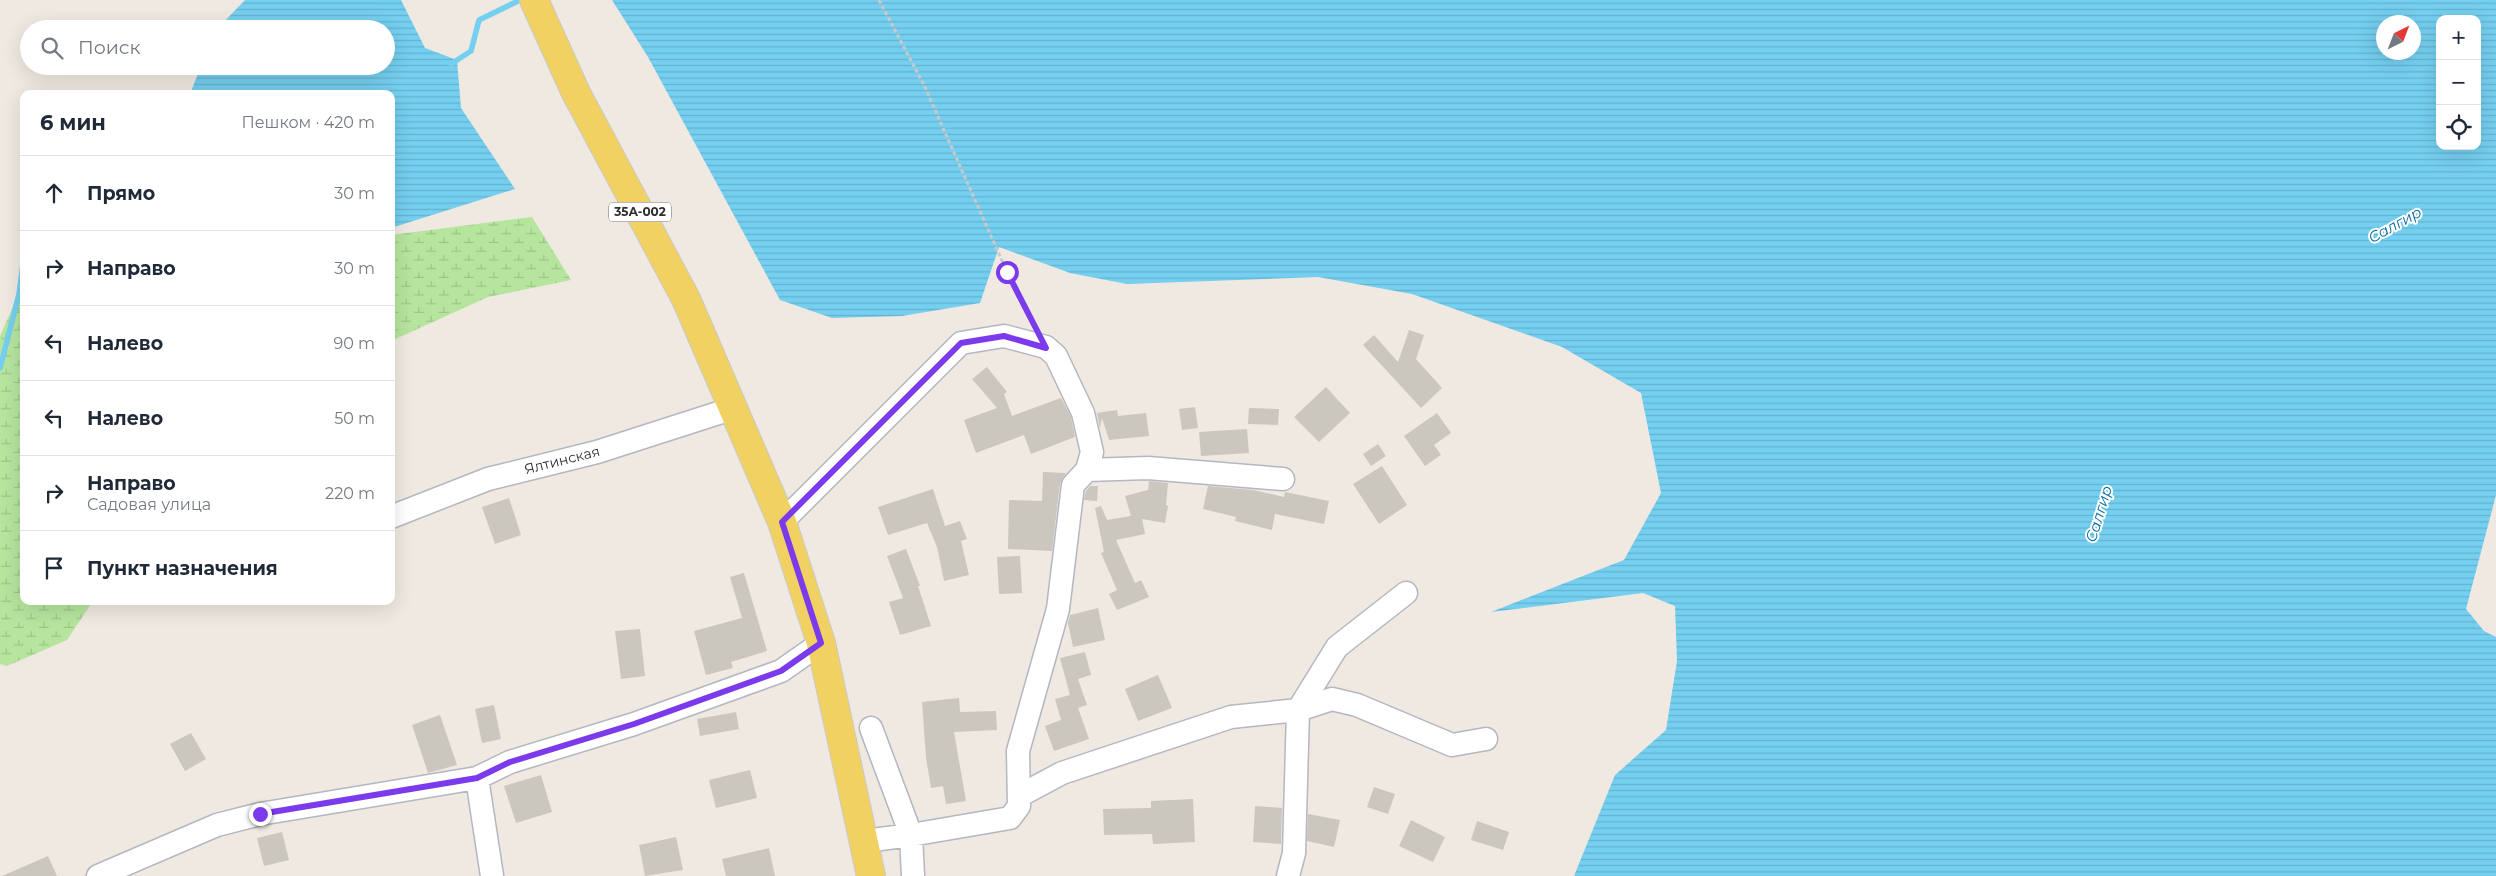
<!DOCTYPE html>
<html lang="ru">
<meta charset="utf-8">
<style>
:root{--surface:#fff;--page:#f2f2f3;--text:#1f2937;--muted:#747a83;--line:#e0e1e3}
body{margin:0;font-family:Montserrat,sans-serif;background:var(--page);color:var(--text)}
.controls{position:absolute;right:15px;top:15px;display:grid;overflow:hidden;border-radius:10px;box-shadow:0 5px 20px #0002}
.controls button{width:45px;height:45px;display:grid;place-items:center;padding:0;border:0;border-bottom:1px solid var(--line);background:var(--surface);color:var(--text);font:25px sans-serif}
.compass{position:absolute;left:2376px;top:15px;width:45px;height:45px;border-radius:50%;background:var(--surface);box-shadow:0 5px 20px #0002;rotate:42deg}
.stop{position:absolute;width:15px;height:15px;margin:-11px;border:4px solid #7c3aed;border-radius:50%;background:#fff}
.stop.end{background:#7c3aed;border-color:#fff;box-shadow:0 1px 5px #0008}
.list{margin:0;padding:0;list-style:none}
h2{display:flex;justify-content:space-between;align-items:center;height:65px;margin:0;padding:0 20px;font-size:21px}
h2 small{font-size:16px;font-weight:400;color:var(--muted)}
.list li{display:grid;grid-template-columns:32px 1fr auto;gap:15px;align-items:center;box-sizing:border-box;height:75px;padding:0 20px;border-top:1px solid var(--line)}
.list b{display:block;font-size:19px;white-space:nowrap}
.list p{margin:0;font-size:16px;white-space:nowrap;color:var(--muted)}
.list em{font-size:16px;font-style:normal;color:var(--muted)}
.icon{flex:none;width:28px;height:28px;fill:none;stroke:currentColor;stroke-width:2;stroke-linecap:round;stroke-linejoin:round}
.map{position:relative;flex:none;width:2496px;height:876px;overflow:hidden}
.search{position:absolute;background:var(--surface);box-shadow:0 5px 20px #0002;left:20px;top:20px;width:375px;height:55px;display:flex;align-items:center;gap:12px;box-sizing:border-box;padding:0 18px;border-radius:28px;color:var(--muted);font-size:19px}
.panel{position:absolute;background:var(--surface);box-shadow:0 5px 20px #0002;left:20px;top:90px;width:375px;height:515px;border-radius:10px}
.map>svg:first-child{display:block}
</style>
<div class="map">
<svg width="2496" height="876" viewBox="0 0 2496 876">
<defs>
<pattern id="wetland-marsh" width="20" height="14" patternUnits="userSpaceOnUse" patternTransform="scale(1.25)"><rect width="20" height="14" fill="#b6e59e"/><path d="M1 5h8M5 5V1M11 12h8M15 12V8" fill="none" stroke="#9dc588"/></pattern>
<pattern id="water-rules" width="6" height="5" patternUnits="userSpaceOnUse" patternTransform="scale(1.25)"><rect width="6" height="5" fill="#75cff0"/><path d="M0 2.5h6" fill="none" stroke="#66b2ce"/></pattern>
</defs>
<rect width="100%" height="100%" fill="#efe9e1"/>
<path fill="url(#wetland-marsh)" d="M532,217L571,280L488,297L391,341V235Z
M24,282V601H93L67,640L7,666L0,664V336Z"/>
<path fill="url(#water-rules)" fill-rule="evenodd" d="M245,0H401L425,48L457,60L461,108L515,189L391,228V94H190L201,66H386V29H217Z
M612,0H2496V495L2466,609L2484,631L2496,637V876H1574L1615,775L1666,730L1677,661L1675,606L1643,593L1491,612L1624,560L1661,493L1641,393L1562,347L1412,294L1318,277L1127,284L1070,273L999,247L980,303L902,316L832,318L780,300L648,57ZM2440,19H2477V146H2440ZM2384,22H2414V52H2384Z"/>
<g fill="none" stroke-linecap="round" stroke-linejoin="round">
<path stroke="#75cff0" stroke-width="5.5" d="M451,64L471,51L479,20L520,0
M0,368L19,294L24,256"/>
</g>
<path fill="#cbc7bf" d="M1409,330L1424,335L1416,359L1442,388L1421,408L1363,345L1374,335L1398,362Z
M987,367L1007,392L1004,394L1012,416L1061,398L1071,417L1075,437L1031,454L1024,435L976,453L964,420L997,408L972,379Z
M1326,387L1350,413L1319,442L1294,417Z
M1195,407L1198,428L1182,430L1179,409Z
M1249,408L1279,409L1278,425L1248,424Z
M1117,410L1118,416L1146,413L1149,436L1109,440L1102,418L1100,428L1097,413Z
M1437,413L1451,433L1434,445L1441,455L1425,466L1404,436Z
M1247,429L1249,453L1201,456L1199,432Z
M1378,444L1386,456L1371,466L1363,454Z
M1382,466L1407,505L1379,524L1353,484Z
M1043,472L1066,473L1060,483L1052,551L1008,549L1009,500L1042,501Z
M1149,481L1168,483L1166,505L1168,506L1165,523L1142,519L1145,534L1116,540L1135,583L1141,580L1149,597L1117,610L1109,594L1117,590L1101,553L1104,552L1095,508L1101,506L1107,520L1131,516L1125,496L1148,490Z
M1090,486H1098L1097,501L1084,500L1086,491Z
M1208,486L1253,490L1284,497L1285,492L1329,501L1324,524L1275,514L1272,530L1235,521L1236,517L1203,509Z
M933,489L945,526L960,521L967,539L961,541L969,575L944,581L937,547L927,523L888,535L878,507Z
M509,498L521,535L495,544L482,507Z
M906,549L920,586H918L931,626L900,635L889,602L903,598L887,556Z
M1020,556L1022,593L999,594L997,557Z
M744,573L767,651L731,662L733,668L706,675L694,631L742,618L730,577Z
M1098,608L1105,640L1073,647L1068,623L1070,615Z
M640,629L645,676L621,679L615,631Z
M1085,652L1091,675L1078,679L1087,705L1078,708L1089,739L1054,751L1045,726L1061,720L1055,699L1070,695L1060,658Z
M1158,675L1172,708L1138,721L1125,689Z
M959,698L960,712L996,711L997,730L954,732L966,801L946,804L943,786L931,788L926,758L922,702Z
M494,705L501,739L482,743L475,709Z
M736,712L739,729L700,736L697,719Z
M440,715L457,765L428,773L412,725Z
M191,733L206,759L185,771L170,744Z
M750,770L757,798L716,808L709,780Z
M541,775L552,812L516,823L504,786Z
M1374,787L1395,794L1388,814L1367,807Z
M1193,799L1195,842L1153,844L1152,834L1104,835L1103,809L1151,808V801Z
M1255,806L1282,808L1281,844L1253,842Z
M1308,814L1340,820L1334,847L1307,841Z
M1411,820L1445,837L1433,862L1399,846Z
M1477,821L1509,832L1503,850L1471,840Z
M282,832L289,860L264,866L257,838Z
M676,837L683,870L645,876L639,845Z
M769,848L775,876H726L722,859Z
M48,856L57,876H2Z"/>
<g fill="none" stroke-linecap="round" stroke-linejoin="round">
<defs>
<path id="minor" d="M1087,470L1148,468L1283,479
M391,517L488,479L597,452L734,408
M782,522L961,343L1004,336L1046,347L1056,356L1083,413L1092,452L1087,470L1073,485L1058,609L1018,751L1019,806L1010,818L911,835L865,841
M871,728L911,835L913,876
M477,778L492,876
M1019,796L1062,773L1231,717L1298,710L1332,699L1357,705L1452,745L1486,739
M98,876L217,825L260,814L477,778L510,762L634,724L781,671L821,643
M1288,876L1294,853L1298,710L1337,647L1406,593"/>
<path id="major" d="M534,0L576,93L686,299L782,522L821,643L871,876"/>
</defs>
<use href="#minor" stroke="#b4b7c1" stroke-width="25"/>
<use href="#major" stroke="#c9c9c9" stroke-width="30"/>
<path stroke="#c9c9c9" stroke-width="3" stroke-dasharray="4 2.5" stroke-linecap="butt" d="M879,0L924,85L1007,272L1033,322"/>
<use href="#minor" stroke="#fff" stroke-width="22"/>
<use href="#major" stroke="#f2d163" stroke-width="28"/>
</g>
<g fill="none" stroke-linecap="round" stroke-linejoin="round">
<path stroke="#7c3aed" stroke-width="6" d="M260,814L477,778L510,762L634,724L781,671L821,643L782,522L961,343L1004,336L1046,348L1007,272"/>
</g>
<g text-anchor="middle" stroke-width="4" stroke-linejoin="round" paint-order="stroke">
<rect fill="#fff" stroke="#6d6d6d" stroke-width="1" x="609" y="202.5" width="62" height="19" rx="4"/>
<g font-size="12" font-weight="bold" fill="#2e2e2e">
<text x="640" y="216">35А-002</text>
</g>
<g font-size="14" fill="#2e2e2e" stroke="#fff">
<text transform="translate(562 460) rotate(-14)" y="5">Ялтинская</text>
</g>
<g font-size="15" font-style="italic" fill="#0d6fa3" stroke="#fff">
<text transform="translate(2395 225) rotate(-29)" y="5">Салгир</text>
<text transform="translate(2099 514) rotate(-73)" y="5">Салгир</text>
</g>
</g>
</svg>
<div class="controls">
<button>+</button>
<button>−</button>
<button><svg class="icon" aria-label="locate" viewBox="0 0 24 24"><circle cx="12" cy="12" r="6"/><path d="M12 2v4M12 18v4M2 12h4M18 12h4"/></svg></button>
</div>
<svg class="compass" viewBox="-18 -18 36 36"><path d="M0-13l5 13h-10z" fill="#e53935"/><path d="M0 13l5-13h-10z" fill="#747a83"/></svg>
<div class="stop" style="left:1007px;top:272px"></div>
<div class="stop end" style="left:260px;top:814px"></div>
<div class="search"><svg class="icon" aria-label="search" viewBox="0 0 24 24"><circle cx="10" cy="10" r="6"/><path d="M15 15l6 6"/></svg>Поиск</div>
<section class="panel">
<h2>6 мин<small>Пешком · 420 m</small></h2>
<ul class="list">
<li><svg class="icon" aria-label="ahead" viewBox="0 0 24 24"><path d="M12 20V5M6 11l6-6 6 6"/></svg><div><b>Прямо</b></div><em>30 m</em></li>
<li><svg class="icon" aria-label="right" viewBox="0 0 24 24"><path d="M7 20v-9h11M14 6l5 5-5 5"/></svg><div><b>Направо</b></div><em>30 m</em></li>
<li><svg class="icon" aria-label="left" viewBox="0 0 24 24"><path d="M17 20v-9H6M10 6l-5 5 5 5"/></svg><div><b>Налево</b></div><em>90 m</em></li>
<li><svg class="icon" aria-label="left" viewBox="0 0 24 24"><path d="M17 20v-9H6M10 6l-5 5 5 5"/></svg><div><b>Налево</b></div><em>50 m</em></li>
<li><svg class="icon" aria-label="right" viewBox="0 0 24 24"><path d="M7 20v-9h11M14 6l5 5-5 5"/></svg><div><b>Направо</b><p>Садовая улица</p></div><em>220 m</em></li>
<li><svg class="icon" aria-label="arrive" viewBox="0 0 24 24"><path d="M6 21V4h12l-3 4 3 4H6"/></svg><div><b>Пункт назначения</b></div></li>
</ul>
</section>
</div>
